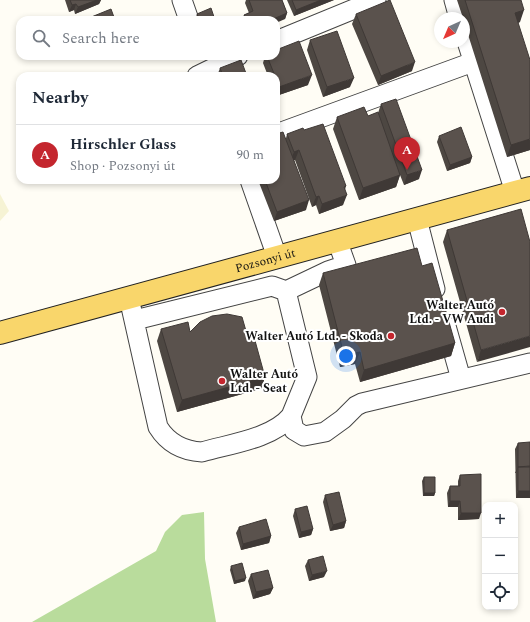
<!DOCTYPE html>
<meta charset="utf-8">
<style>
:root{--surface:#fff;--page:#f2f2f3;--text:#1f2937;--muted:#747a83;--line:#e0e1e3;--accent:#c4262e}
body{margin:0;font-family:Spectral,serif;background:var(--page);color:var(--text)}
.controls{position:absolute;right:12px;bottom:12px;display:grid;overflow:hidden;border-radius:8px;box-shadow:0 2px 6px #0003}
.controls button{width:36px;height:36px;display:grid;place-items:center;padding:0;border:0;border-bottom:1px solid var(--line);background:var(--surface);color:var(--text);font:20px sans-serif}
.compass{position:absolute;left:434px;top:12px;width:36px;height:36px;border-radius:50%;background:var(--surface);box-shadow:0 2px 6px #0003;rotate:224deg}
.you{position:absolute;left:346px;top:356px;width:14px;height:14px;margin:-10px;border:3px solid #fff;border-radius:50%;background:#1a73e8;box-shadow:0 0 0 6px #1a73e833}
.badge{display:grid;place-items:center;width:26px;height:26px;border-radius:50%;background:var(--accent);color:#fff;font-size:13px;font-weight:700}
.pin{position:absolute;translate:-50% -33px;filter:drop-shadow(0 1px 2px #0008)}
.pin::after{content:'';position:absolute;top:21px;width:14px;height:12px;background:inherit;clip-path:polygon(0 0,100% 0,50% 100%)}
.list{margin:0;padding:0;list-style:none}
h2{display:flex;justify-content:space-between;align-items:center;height:52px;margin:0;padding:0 16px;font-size:17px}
h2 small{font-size:13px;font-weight:400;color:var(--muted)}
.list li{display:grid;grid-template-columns:26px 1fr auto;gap:12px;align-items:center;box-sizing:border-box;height:60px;padding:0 16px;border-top:1px solid var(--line)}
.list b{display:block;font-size:15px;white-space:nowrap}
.list p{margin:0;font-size:13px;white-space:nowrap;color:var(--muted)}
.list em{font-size:13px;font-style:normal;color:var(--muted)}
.icon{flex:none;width:22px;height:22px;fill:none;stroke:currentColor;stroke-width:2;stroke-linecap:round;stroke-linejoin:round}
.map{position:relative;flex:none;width:530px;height:622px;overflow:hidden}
.search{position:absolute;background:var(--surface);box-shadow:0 2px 6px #0003;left:16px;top:16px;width:264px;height:44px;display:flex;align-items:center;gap:10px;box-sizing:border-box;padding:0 14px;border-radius:12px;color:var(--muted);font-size:15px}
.panel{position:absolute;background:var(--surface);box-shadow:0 2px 6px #0003;left:16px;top:72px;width:264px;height:112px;border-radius:12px}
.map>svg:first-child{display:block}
</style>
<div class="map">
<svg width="530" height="622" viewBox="0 0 530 622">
<rect width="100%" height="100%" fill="#fffdf5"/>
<path fill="#f6f3d4" d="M0,194L9,211L0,221Z"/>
<path fill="#b9dc9c" d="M204,512L205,559L216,622H32L156,551L165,532L182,515Z"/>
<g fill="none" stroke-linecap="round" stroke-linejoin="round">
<defs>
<path id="minor" d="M182,0L189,20
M454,0L459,18
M464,32L515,192
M276,41L376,0
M197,76L238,56
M276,134L473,62
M250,180L277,257
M417,219L435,289
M337,240L346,265L328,271L286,291L307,377L291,416L294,430L304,436L325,432L343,419L356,406L362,403L530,363
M129,298L158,427C168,443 183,451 202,452C229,444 272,439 291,416
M135,320L272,286L286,291
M446,326L461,379"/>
<g id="major">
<path id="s1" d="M0,333L530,188"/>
</g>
</defs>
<use href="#minor" stroke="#444" stroke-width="21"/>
<use href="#major" stroke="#222" stroke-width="24"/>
<use href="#minor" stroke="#fff" stroke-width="19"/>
<use href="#major" stroke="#f9d66b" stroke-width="22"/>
</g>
<path fill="#4d4742" d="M65,0H101L99,4L75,14L74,10L69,12Z
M246,0H282L287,13L285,19L276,20H242L244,15L249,13L245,3Z
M287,0H334L294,16Z
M457,0H521L520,22L518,23L530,150L507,157L464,22V18H463Z
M197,14L215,20H195Z
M356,14L412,71L378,85L352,24Z
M310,40L350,87L323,97L307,50Z
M265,56H276L308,85L276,96V76H268L263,63Z
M220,68L247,76H217Z
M381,104L419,179L404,185L400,175L396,187L359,200L333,129L337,117L368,116L378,113Z
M304,130L346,186L345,190L343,205L319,214L316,205L312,207L295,160H294L306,210L274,221L258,180H276L287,134Z
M439,136L472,157L470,163L447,171L437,142Z
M447,230L530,242L477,362L443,242Z
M422,266L455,343L451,356L360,382L355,364L340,367L319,285L323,273Z
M161,329L190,332L265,377L261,389L177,412L157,341Z
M518,443L530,498H516L515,449Z
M460,475L479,519L458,520V507H448L447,493L450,486H458V481Z
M424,477L435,493L434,496H423L422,481Z
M325,495L346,521L344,528L330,531L323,502Z
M295,509L313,529L311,535L299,538L293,516Z
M239,527L271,536L269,543L241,550L236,533Z
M308,560L324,577L309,581L305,566Z
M231,566L245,581L234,584L230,570Z
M251,574L273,588L270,594L253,599L248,581Z"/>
<path fill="#3f3936" d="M97,0H101L99,4L75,14L78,7Z
M321,0H334L294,16L296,10Z
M76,4L74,10L69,12L72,5Z
M524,10L520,22L511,25L515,13Z
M287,13L285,19L276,23V20H271Z
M415,62L412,71L378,85L381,76Z
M312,75L308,85L276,96L279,87Z
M354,78L350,87L323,97L327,87Z
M530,139V150L507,157L511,145Z
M299,150L295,160L290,161L294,152Z
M472,157L470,163L447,171L450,165Z
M422,170L419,179L404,185L407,175Z
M400,175L396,187L359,200L363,188Z
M347,195L343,205L319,214L322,204Z
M319,196L316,205L312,207L316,197Z
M309,200L306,210L274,221L277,212Z
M530,336V347L477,362L481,350Z
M455,343L451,356L360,382L364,370Z
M360,352L355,364L340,367L344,355Z
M265,377L261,389L177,412L182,400Z
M530,466V473L518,467L516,473H515L518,467Z
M518,491H530V498H516Z
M424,493H435L434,496H423Z
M450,501H460L458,507H448Z
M461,513H481L479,519L458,520Z
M346,521L344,528L330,531L333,525Z
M313,529L311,535L299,538L301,532Z
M271,536L269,543L241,550L243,544Z
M327,571L324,577L309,581L312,575Z
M246,578L245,581L234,584L235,581Z
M273,588L270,594L253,599L256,592Z"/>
<path fill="#5a524d" stroke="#3f3936" d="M70,0H97L78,7L76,4L72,5Z
M249,0H282L287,13L271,20H247L244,15L253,11Z
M292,0H321L296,10Z
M390,0L415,62L381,76L356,14Z
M465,0H521L524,10L515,13L530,60V139L511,145Z
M211,8L215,20H200L197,14Z
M111,9L115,20H84Z
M337,31L354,78L327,87L310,40Z
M299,41L312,75L279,87L276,79V76H275L267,56H276V50Z
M241,60L247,76H223L220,68Z
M396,99L422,170L407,175L381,104Z
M364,107L368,116L378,112L400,175L363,188L337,117Z
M323,124L346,186L344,187L347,195L322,204L319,196L316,197L299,150L294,152L287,134L303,128L304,130Z
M461,127L472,157L450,165L439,136Z
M283,132L309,200L277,212L265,180H276V134Z
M521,209L530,242V336L481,350L447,230Z
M417,248L422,266L432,263L455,343L364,370L360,352L344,355L323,273Z
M227,314L242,317L248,338L254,337L265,377L182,400L161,329L188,322L190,332L200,322L212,316Z
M530,442V466L518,467V443Z
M518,467H530V491H518Z
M481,474V513H461L460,501H450V486H460V475Z
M424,477H435V493H424Z
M339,492L346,521L333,525L325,495Z
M307,506L313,529L301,532L295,509Z
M266,519L271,536L243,544L239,527Z
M323,556L327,571L312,575L308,560Z
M242,563L246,578L235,581L231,566Z
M268,570L273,588L256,592L251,574Z"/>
<g fill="#c4262e" stroke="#fff" stroke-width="1.5">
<circle cx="502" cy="312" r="4"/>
<circle cx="391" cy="336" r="4"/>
<circle cx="222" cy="381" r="4"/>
</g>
<g text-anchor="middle" stroke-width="4" stroke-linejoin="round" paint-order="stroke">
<g font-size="12" fill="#111" stroke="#fff">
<text dy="4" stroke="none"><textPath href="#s1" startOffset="275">Pozsonyi út</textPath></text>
</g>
<g font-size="12" font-weight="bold" fill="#111" stroke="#fff" text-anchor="end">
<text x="494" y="309">Walter Autó<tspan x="494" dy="14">Ltd. - VW Audi</tspan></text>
<text x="383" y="340">Walter Autó Ltd. - Skoda</text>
<text x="230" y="378" text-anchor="start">Walter Autó<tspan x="230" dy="14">Ltd. - Seat</tspan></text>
</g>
</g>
</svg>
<div class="controls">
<button>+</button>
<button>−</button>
<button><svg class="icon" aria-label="locate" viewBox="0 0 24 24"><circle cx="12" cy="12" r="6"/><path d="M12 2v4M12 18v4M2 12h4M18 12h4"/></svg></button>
</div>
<svg class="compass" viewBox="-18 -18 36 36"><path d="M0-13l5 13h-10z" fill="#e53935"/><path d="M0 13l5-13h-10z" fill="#747a83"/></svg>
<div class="you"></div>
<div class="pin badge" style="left:407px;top:170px">A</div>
<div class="search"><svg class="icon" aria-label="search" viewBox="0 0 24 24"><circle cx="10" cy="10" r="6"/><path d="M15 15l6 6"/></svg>Search here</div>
<section class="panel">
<h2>Nearby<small></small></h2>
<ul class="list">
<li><span class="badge">A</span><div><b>Hirschler Glass</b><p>Shop · Pozsonyi út</p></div><em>90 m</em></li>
</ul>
</section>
</div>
